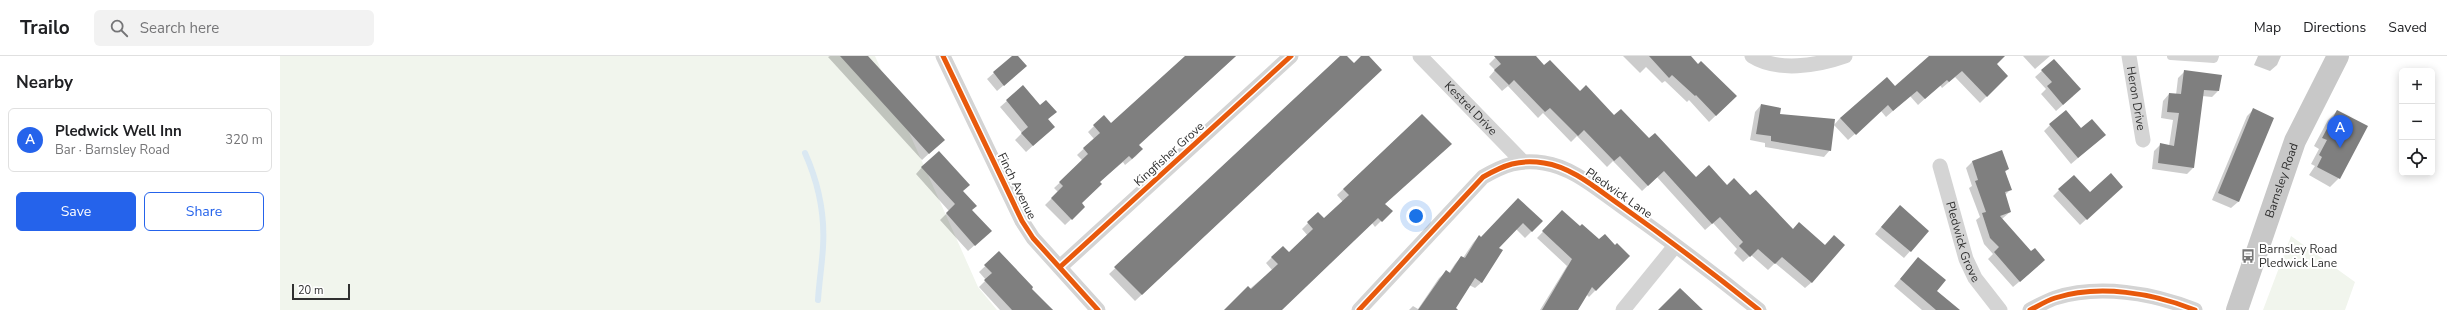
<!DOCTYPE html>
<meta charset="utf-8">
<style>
:root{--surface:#fff;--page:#f2f2f2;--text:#202124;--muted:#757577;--line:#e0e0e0;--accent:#2563eb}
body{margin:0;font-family:"Nunito Sans",sans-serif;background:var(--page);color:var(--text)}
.controls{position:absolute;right:12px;top:12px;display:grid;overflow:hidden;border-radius:6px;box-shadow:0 2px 10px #0003}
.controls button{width:36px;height:36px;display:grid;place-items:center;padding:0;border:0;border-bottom:1px solid var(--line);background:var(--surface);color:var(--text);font:20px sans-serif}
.scale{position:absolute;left:12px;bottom:10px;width:58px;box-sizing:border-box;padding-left:4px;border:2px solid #303030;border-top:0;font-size:11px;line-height:14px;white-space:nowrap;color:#303030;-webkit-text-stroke:3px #fff;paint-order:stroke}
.you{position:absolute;left:1136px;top:160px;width:14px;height:14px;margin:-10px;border:3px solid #fff;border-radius:50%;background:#1a73e8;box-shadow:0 0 0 6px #1a73e833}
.badge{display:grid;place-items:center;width:26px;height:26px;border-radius:50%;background:var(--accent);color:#fff;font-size:13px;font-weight:700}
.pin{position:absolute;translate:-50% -33px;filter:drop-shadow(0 1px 2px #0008)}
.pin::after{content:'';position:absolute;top:21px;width:14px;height:12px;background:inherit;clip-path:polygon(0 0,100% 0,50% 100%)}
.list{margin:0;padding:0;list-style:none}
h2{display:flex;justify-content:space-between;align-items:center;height:52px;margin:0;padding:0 16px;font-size:17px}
h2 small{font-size:13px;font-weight:400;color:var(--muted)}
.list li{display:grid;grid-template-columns:26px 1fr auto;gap:12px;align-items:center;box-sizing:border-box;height:64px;margin:0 8px 8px;padding:0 8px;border:1px solid var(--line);border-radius:6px}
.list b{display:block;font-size:15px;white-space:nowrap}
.list p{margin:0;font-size:13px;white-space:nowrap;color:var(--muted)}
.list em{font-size:13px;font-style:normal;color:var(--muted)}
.actions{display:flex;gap:8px;padding:12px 16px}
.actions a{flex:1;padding:9px 0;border:1px solid var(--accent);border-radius:6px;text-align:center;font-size:14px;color:var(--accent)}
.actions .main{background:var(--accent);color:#fff}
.icon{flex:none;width:22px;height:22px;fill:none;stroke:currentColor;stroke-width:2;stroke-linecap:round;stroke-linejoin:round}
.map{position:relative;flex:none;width:2167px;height:254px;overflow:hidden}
header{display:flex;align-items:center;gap:24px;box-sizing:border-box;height:56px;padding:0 20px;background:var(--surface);border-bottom:1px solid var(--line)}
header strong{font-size:19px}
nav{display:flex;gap:22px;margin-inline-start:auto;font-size:14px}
.search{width:280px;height:36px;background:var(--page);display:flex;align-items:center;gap:10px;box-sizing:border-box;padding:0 14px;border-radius:6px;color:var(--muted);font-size:15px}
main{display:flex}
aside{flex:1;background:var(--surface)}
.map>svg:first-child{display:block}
</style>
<header>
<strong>Trailo</strong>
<div class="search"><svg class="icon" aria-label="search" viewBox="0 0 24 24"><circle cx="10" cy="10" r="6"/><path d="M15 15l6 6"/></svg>Search here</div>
<nav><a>Map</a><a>Directions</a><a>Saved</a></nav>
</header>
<main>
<aside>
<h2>Nearby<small></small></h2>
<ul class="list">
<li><span class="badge">A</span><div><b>Pledwick Well Inn</b><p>Bar · Barnsley Road</p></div><em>320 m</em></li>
</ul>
<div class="actions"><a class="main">Save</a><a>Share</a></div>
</aside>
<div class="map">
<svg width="2167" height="254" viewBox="0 0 2167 254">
<rect width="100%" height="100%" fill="#fff"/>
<path fill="#f1f5ed" d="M0,0H595L698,231L717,254H0Z
M2011,180L2075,226L2065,254H1983Z"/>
<path fill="#0003" d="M550,0H586L657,90L642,104L548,1Z
M733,0H737L746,10L717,35L707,23Z
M906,0H956L858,89L862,93L856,100L845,109L843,106L819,126L801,147L804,151L785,169L765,149L778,136L774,132L803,105L797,99L814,83L808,76L814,70L831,68Z
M1061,0H1065L1074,8L1082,0H1088L1095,20L855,245L829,218Z
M1217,0H1254L1264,10L1369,84L1416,122L1532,226L1525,232L1495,207L1488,214L1471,199L1463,206L1454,197L1457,193L1433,167L1425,174L1377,121L1362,135L1333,105L1327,111L1297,80L1291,86L1263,57L1258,62L1228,30L1222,35L1209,21L1215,14L1209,8Z
M1343,0H1410L1450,46L1429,66L1409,44L1407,46L1385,25L1382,27L1366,11L1360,17Z
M1654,0H1724L1715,8L1727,20L1700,47L1675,21L1662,32L1660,29L1638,49L1630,40L1606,61L1601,55L1568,84L1554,69L1560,62L1615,31Z
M1743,0H1770L1755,13Z
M1978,0H2001L1997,9L1990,15L1974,9Z
M1774,4L1793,40L1776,55L1761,38L1766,33L1755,21Z
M1904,16L1938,35L1932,41L1922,40L1913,112L1907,118L1872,113L1874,95L1881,88L1889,90L1893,64L1881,62L1883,45L1889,38L1896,39L1898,22Z
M743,31L760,51L775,56L767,64V77L746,96L735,84L742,77L720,51Z
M1481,49L1499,58L1550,94L1544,101L1485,91V87L1470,84L1475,56Z
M1973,54L1993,62L1958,146L1951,152L1932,144L1967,60Z
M2057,55L2059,122L2050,131L2029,119L2035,110L2031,108L2039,93L2034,90L2048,64Z
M1142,59L1104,148L1111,155L1095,171L1092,167L1001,254H945L992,214L986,207L992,201L1009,198L1028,180L1022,173L1038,157L1044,163L1063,146L1057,139Z
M1770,69L1801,74L1818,85L1791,108L1764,75Z
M1722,95L1728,113L1725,116L1731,133L1725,139L1730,156L1722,163L1758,210L1733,231L1708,203L1713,198L1704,188L1696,164L1700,161L1689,132L1692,130L1686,112L1692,106Z
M642,111L682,135L704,181L688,195L660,164L669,155L636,118Z
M1779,134L1810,138L1835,137L1800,169L1773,140Z
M1238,143L1262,165L1245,182L1236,173L1218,192L1202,226L1195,232L1189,229L1173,254H1129L1133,250L1138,253L1159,222L1166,216L1169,217L1175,208L1181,201L1183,202L1193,187L1199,180L1201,182Z
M1282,156L1299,172L1319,185L1335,191L1349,200L1309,241L1306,238L1296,254H1260L1287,210L1257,182Z
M1613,157L1648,175L1624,202L1595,178Z
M719,197L750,233L773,254H720L699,231L706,224L699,216Z
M1632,209L1655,235L1678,254H1642L1614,230Z"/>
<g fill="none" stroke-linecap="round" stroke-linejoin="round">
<path stroke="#dae8f2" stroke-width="6" d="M525,97C538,126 545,159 543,191C542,209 539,227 538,244"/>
</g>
<path fill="#7f7f7f" d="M560,0H588L665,84L649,98Z
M732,0H738L747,10L724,30L713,16Z
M905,0H956L859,89L863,93L852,103L849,100L820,126L822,128L802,147L805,151L792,164L771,142L783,130L779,126L808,98L803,92L820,77L813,69L824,59L831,67Z
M1060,0H1067L1074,7L1081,0H1089L1102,14L862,239L834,211Z
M1214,0H1256L1264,9L1270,4L1300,35L1306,29L1334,59L1341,53L1369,82L1375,77L1416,121L1429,109L1447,129L1454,122L1470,139L1476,134L1513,173L1519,166L1545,189L1554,179L1565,189L1532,227L1502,201L1495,208L1478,193L1470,201L1459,190L1463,186L1440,161L1432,168L1384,115L1368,130L1340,100L1334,105L1304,74L1298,80L1270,52L1265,56L1234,24L1229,29L1214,14L1221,8Z
M1369,0H1411L1418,8L1421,5L1457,40L1436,60L1416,39L1415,40L1392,19L1389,22Z
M1649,0H1725L1717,8L1728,20L1707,41L1682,15L1669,26L1667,24L1645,43L1637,35L1613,55L1608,49L1576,79L1560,62L1607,21L1615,30Z
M1774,3L1801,33L1783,49L1767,30L1772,26L1761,14Z
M1904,14L1942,19L1939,35L1924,34L1914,112L1878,107L1880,87L1894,90L1899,57L1887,56L1889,37L1901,38Z
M743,29L760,49L766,44L777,56L768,63L775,71L753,90L741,77L748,71L726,44Z
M1481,48L1501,52L1500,58L1555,63L1551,95L1491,85V80L1476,78Z
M1973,52L1994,62L1959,146L1938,137Z
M1786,54L1801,72L1812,63L1826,79L1798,102L1769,68Z
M2057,54L2088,70L2060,123L2037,111L2042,101L2039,99L2047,84L2042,82Z
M1142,58L1172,88L1105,148L1113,155L1102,166L1098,162L1002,254H944L968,230L971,233L998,208L991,201L1003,190L1009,196L1033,173L1027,166L1038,156L1044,162L1069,139L1063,133Z
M1722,94L1729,113L1725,115L1732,134L1725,136L1731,156L1720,160L1751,195L1755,192L1765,204L1740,226L1714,196L1719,191L1710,182L1702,157L1706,156L1695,125L1698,124L1692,105Z
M659,95L690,129L683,135L697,150L692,154L712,175L695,190L666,157L675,148L641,111Z
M1831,117L1843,131L1807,164L1778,133L1794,119L1810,136Z
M1238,142L1263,165L1252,176L1243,167L1219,192L1223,194L1202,227L1195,222L1176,252L1178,254H1138L1166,214L1170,217L1181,200L1185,202L1199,179L1201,181Z
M1620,149L1649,175L1631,196L1601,171Z
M1282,154L1300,170L1302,168L1319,183L1325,178L1335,189L1337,187L1350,200L1316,235L1312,231L1298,254H1262L1292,203L1262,175Z
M719,195L753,231L752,233L773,254H732L704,224L712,217L704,209Z
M1638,201L1666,224L1657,235L1680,254H1656L1620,223Z
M1400,232L1423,254H1378Z"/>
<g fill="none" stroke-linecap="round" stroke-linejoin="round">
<path stroke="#d4d4d4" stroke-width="8" d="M1891,0L1934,3L1935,0"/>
<g stroke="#d4d4d4" stroke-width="15">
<path d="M663,0L742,165L753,182L818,254"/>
<path id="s1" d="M1140,0L1242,105"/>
<path d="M1472,0C1497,16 1537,10 1565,0"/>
<path id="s2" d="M1849,0L1863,84"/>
<path id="s3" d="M1660,110L1686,203L1695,222L1720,254"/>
<path d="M780,211L1011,0"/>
<path d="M1079,254L1203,121C1224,109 1239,103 1264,107C1292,111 1317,133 1340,149C1388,183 1434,218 1479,254"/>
<path d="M1343,254L1395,190"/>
<path d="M1750,254C1758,250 1766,245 1775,242C1819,228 1873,237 1915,254"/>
</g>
<path stroke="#c8c8c8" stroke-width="22" id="s4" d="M1957,254L2015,85L2058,0"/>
<defs>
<path id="cycleway" d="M663,0L742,165L753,182L818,254
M780,211L1011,0
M1079,254L1203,121C1224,109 1239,103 1264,107C1292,111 1317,133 1340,149C1388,183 1434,218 1479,254
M1750,254C1758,250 1766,245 1775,242C1819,228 1873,237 1915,254"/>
</defs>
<use href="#cycleway" stroke="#fff" stroke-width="8"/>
<use href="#cycleway" stroke="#e8590c" stroke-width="5"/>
</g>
<defs>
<symbol id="bus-bare" viewBox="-9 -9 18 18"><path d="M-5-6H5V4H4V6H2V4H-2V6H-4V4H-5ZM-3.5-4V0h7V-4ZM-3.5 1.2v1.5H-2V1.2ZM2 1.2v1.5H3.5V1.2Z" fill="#787878" stroke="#fff" stroke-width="2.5" paint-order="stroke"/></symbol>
</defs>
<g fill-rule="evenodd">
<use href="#bus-bare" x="1958" y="190" width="20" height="20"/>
</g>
<g text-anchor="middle" stroke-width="4" stroke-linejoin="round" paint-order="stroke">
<g font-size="12" fill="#303030" stroke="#fff">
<text dy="4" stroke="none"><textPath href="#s2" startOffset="43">Heron Drive</textPath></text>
<text dy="4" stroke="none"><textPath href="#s1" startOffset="73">Kestrel Drive</textPath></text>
<text transform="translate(889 98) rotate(-42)" y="4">Kingfisher Grove</text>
<text dy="4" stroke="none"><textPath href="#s4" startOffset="137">Barnsley Road</textPath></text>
<text transform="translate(737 130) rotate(64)" y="4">Finch Avenue</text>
<text transform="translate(1339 137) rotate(35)" y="4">Pledwick Lane</text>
<text dy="4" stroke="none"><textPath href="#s3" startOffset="79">Pledwick Grove</textPath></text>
</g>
<g font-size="12" fill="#303030" stroke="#fff" text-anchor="start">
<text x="1979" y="197">Barnsley Road<tspan x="1979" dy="14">Pledwick Lane</tspan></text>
</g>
</g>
</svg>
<div class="controls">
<button>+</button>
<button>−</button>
<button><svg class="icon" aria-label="locate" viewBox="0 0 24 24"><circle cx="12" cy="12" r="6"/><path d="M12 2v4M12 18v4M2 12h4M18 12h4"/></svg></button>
</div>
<div class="scale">20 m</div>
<div class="you"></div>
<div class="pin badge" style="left:2060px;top:92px">A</div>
</div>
</main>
